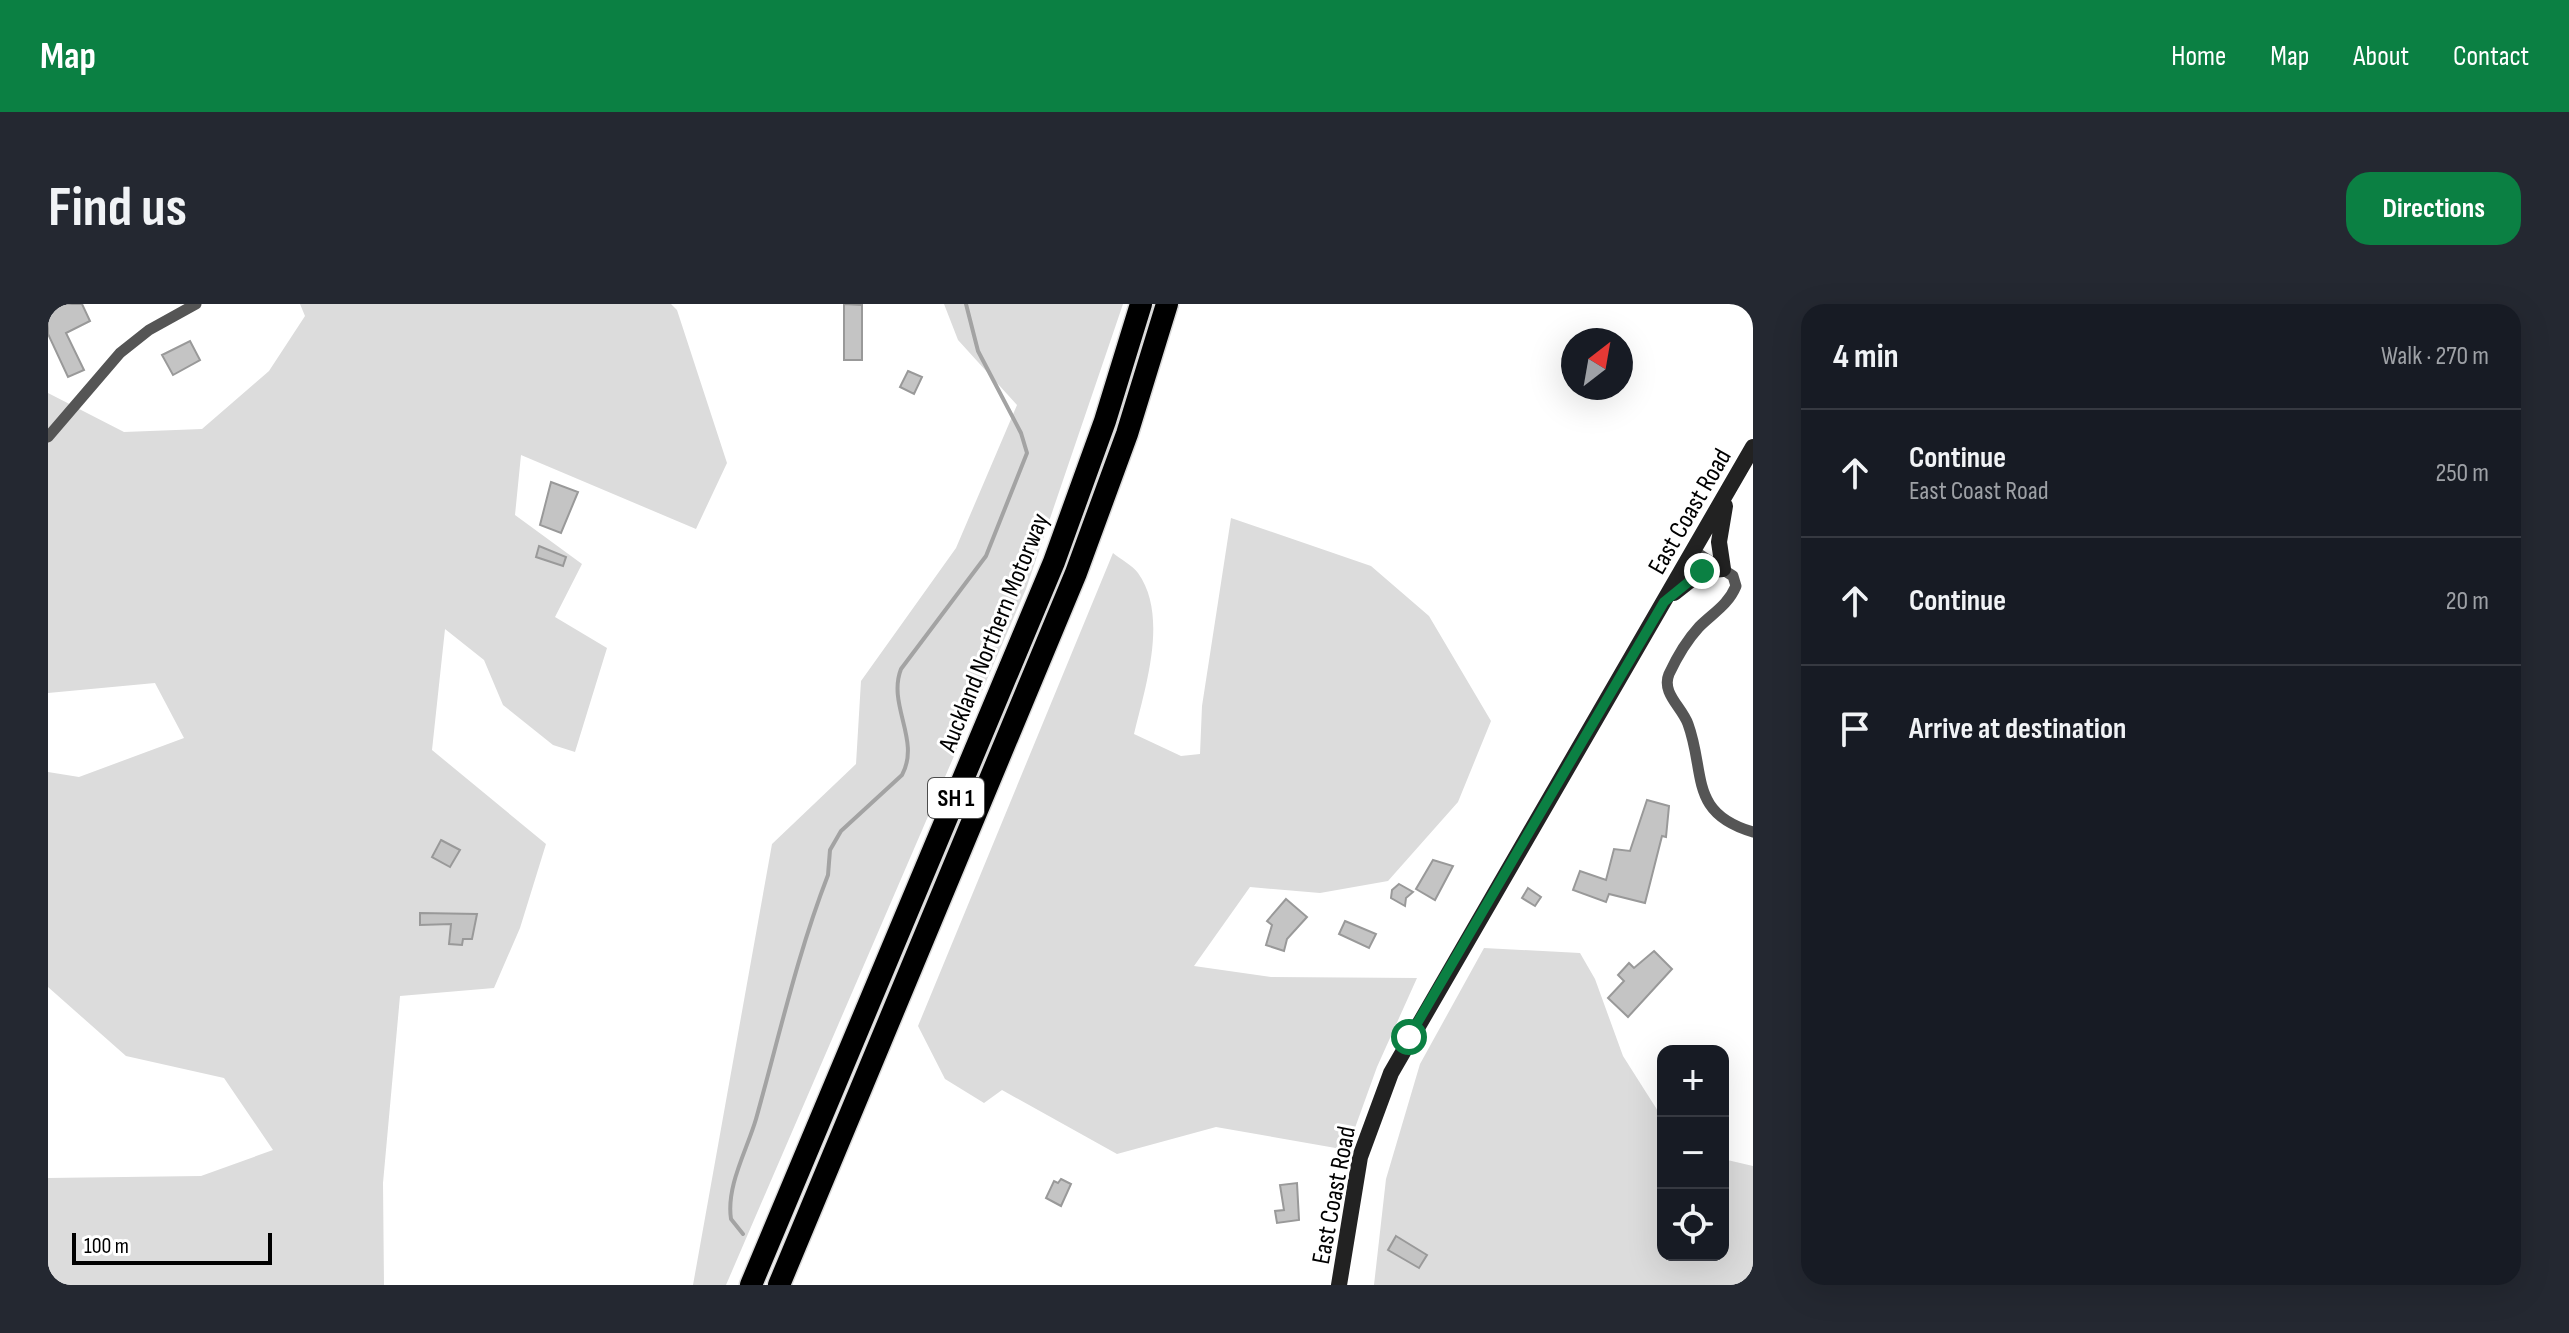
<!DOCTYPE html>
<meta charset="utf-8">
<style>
:root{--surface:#171b24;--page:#242831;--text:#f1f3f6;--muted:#9ea1a6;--line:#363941;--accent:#0b8043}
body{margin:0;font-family:"Sofia Sans Condensed",sans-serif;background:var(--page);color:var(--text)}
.controls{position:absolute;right:24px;bottom:24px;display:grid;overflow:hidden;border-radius:16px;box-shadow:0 8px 32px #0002}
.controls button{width:72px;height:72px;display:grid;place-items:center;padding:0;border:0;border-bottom:2px solid var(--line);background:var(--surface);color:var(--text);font:40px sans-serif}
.compass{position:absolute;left:1513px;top:24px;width:72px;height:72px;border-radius:50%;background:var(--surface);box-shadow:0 8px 32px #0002;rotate:31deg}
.scale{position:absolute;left:24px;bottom:20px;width:200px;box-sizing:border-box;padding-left:8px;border:4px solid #000;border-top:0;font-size:22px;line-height:28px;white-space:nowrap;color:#000;-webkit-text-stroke:6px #fff;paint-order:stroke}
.stop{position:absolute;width:24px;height:24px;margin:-18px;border:6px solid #0b8043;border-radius:50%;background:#fff}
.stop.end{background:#0b8043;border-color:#fff;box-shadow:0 2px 8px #0008}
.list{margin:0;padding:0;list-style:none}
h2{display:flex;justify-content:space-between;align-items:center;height:104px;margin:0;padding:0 32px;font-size:34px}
h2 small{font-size:26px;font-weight:400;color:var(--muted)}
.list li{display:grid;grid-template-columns:52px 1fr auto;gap:24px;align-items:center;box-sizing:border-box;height:128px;padding:0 32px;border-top:2px solid var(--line)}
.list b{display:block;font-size:30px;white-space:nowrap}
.list p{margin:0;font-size:26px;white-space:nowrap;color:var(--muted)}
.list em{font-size:26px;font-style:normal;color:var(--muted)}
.icon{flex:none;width:44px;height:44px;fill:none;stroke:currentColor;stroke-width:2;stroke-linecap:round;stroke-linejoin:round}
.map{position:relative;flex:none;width:1705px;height:981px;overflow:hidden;border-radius:24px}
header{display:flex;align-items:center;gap:48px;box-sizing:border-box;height:112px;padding:0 40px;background:var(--accent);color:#fff}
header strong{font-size:38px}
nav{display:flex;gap:44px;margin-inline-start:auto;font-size:28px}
.intro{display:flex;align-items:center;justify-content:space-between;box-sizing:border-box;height:192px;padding:0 48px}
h1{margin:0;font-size:56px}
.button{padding:20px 36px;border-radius:24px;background:var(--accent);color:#fff;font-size:28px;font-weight:700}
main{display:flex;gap:48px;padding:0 48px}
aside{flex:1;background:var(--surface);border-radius:24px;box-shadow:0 8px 32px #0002}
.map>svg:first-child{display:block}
</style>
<header>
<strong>Map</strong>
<nav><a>Home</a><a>Map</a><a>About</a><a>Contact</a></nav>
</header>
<div class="intro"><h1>Find us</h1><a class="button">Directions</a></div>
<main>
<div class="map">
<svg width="1705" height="981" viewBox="0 0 1705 981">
<rect width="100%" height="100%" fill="#fff"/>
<path fill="#dcdcdc" d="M252,0H623L629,6L679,159L648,225L473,151L467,211L534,260L507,313L559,344L527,448L505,441L455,401L436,356L397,325L384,446L498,540L472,624L446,684L352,692L335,879L336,981H0V874L153,872L225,846L176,774L78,752L0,683V468L31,473L136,434L107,379L0,389V89L76,128L154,125L221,67L257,12Z
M896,0H1075L978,285L678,981H645L724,540L808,460L813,377L908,244L969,101L910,36Z
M1183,214L1323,262L1381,312L1443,417L1410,498L1340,577L1272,589L1202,583L1146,662L1223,673L1369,674L1329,763L1299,846L1168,823L1069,850L954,786L936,799L897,775L870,722L1065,249C1072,255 1084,261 1090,269C1121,312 1097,384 1086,430L1133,452L1152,450L1154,402Z
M1436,644L1532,649L1547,675L1575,752L1615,815V951H1675V855L1705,862V981H1326L1338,875L1372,760Z"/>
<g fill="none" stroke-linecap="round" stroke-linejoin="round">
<path stroke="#a3a3a3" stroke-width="4" d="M695,930L683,915C678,882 699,846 708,815C731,733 749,651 780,571L782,546L793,527L854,471C873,436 839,401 853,365L938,252L979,149L973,129L930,47L918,0"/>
</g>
<path fill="#c4c4c4" stroke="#999" stroke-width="2" d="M10,0H34L42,17L18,29L36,66L20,73L0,30V5Z
M796,0L814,1V56H796Z
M142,37L152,56L125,71L114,51Z
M860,67L874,73L866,90L852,83Z
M503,178L530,188L513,229L492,221Z
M491,242L518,253L515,262L488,253Z
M1599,496L1621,502L1618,533L1614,532L1597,599L1561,590L1558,598L1525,586L1532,567L1558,576L1566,545L1582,547Z
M393,536L412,546L402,563L384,553Z
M1385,556L1405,562L1387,596L1368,585Z
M1351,580L1365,588L1358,594L1357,602L1343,594L1344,586Z
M1480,584L1493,593L1487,602L1474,594Z
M1238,595L1259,613L1239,635L1236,647L1218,641L1224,621L1219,617Z
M372,609L429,610L424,635H415L414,641L401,640L403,620L372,621Z
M1297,617L1328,630L1321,644L1291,630Z
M1606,647L1624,665L1580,713L1560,694L1576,677L1570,671L1581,659L1586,664Z
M1013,875L1023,880L1013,902L998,894L1006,877L1010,879Z
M1249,879L1251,916L1229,919L1227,907L1236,906L1232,881Z
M1348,932L1379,951L1371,964L1340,946Z"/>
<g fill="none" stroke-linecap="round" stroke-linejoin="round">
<defs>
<path id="motorway" d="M703,981L1006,258L1057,117L1093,0
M731,981L1028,269L1079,130L1119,0"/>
</defs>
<use href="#motorway" stroke="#dbdbdb" stroke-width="25"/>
<path stroke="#555" stroke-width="11" d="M0,133L72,49L101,26L148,0
M1646,247L1685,272L1688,282C1680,301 1665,309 1651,323C1640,335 1628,355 1621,370C1613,389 1634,403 1640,420C1658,469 1640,509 1705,528"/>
<path stroke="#222" stroke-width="16" d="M1626,289L1654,267L1675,265L1671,238L1677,202
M1291,981L1312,853L1343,769L1705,143"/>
<use href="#motorway" stroke="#000" stroke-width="22"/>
</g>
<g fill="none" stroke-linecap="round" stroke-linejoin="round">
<path stroke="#0b8043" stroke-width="10" d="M1361,733L1616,298L1654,267"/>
</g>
<g text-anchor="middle" stroke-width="6" stroke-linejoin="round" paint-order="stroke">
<rect fill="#fff" stroke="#4c4c4c" stroke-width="2" x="880" y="474" width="56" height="40" rx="6"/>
<g font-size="24" font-weight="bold" fill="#000">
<text x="908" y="502">SH 1</text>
</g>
<g font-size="26" fill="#000" stroke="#fff">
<text transform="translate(1641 207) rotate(-60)" y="9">East Coast Road</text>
<text transform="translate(945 328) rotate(-68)" y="9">Auckland Northern Motorway</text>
<text transform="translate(1285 891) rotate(-79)" y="9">East Coast Road</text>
</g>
</g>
</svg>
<div class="controls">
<button>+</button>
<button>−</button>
<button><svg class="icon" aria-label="locate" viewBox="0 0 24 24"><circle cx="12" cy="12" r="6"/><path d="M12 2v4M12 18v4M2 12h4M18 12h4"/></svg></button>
</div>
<svg class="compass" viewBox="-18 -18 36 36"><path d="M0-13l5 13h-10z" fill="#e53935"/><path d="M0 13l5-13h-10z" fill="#9ea1a6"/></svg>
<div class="scale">100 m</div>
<div class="stop" style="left:1361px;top:733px"></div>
<div class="stop end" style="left:1654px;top:267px"></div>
</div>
<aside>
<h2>4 min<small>Walk · 270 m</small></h2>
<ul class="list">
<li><svg class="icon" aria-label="ahead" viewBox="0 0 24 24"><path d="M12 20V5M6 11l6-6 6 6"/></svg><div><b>Continue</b><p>East Coast Road</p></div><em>250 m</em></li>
<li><svg class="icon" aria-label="ahead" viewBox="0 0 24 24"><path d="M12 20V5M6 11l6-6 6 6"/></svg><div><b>Continue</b></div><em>20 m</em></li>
<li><svg class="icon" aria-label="arrive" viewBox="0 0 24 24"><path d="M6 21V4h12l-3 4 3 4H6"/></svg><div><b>Arrive at destination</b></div></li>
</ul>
</aside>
</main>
